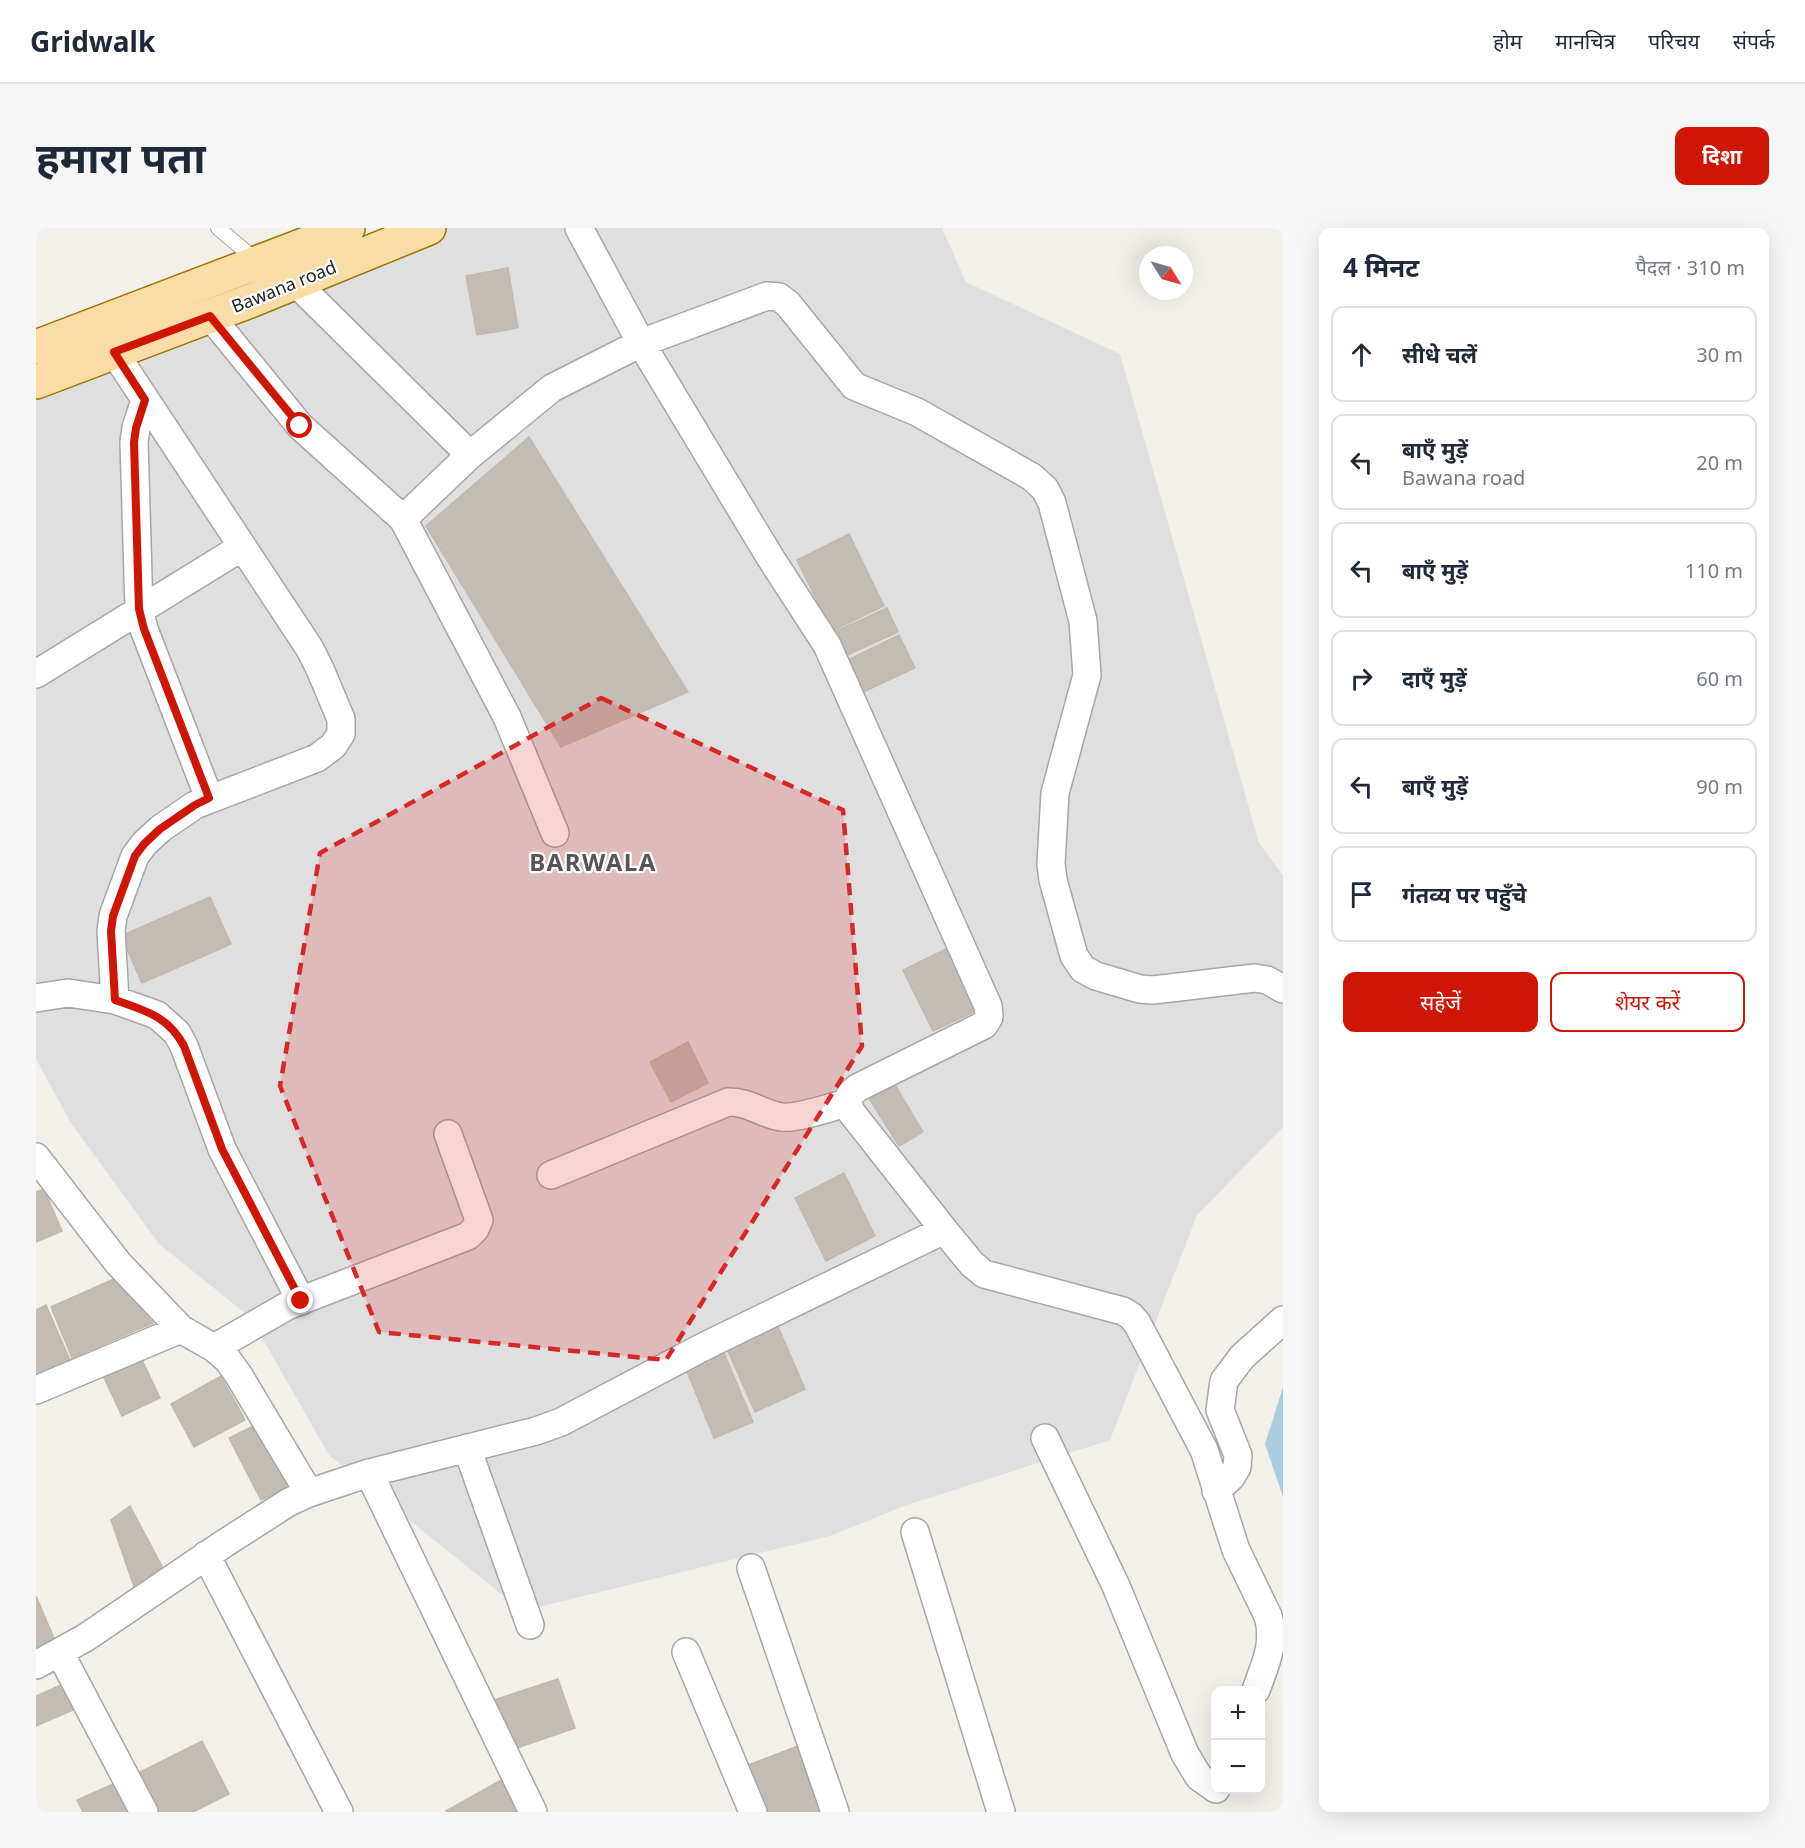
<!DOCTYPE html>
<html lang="hi">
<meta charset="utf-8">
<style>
:root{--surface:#fff;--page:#f6f6f7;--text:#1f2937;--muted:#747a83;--line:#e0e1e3;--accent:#cf1605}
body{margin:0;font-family:"Noto Sans","Noto Sans Devanagari",sans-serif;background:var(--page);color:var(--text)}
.controls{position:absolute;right:18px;bottom:18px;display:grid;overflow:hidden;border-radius:12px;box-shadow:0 6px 24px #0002}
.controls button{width:54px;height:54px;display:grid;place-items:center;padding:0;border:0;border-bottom:2px solid var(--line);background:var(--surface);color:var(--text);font:30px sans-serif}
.compass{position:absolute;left:1103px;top:18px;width:54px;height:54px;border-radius:50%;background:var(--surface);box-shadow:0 6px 24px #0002;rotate:127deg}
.stop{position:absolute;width:18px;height:18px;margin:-14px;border:4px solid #cf1605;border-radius:50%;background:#fff}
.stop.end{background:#cf1605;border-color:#fff;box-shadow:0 2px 6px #0008}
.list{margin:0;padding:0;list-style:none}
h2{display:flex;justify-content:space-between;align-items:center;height:78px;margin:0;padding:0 24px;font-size:26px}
h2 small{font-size:20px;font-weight:400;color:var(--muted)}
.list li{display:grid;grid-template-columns:39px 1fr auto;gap:18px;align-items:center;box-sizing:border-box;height:96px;margin:0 12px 12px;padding:0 12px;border:2px solid var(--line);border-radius:12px}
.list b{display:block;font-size:22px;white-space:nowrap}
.list p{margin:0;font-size:20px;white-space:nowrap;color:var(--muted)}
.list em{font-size:20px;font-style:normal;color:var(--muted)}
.actions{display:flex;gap:12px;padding:18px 24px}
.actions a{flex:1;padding:14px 0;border:2px solid var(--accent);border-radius:12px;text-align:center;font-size:21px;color:var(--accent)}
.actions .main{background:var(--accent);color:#fff}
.icon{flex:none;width:33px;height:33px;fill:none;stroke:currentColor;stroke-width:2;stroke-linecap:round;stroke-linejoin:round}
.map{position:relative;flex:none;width:1247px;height:1584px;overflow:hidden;border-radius:12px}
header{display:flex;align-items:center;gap:36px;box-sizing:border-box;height:84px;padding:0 30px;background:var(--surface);border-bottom:2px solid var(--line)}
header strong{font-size:28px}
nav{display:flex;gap:33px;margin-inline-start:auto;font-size:21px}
.intro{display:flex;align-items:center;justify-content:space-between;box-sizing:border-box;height:144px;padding:0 36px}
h1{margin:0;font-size:42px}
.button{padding:15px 27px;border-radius:12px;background:var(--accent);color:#fff;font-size:21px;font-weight:700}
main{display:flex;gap:36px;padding:0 36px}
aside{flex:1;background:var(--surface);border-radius:12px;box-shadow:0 6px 24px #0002}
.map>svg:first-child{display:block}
</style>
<header>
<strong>Gridwalk</strong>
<nav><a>होम</a><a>मानचित्र</a><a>परिचय</a><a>संपर्क</a></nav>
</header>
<div class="intro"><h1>हमारा पता</h1><a class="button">दिशा</a></div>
<main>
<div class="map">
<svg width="1247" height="1584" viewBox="0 0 1247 1584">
<rect width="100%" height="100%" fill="#f2f0e9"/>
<path fill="#e0dfdf" d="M410,0H906L930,54L1084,126L1223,615L1247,647V899L1161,987L1074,1212L868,1278L794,1308L486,1383L293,1227L214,1089L123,1016L35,895L0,831V167Z"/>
<path fill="#abcede" d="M1247,1159V1269L1229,1216Z"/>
<path fill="#c3bcb5" stroke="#c3b8ab" stroke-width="1.5" d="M472,40L482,100L441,107L430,48Z
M493,209L652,464L525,519L390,298Z
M813,306L848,378L796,403L761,332Z
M851,380L862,404L809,428L798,404Z
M863,407L879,440L823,466L808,434Z
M174,669L195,716L106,755L85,708Z
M914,719L944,781L897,803L867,742Z
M652,814L672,855L635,874L614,834Z
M856,852L887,904L863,918L831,867Z
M808,945L839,1008L790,1033L759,970Z
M8,961L26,1003L0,1014V964Z
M78,1051L117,1095L36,1130L15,1079Z
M10,1077L34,1132L0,1148V1082Z
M740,1094L769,1161L719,1184L689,1116Z
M686,1120L717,1194L678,1210L648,1136Z
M101,1121L124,1170L86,1188L63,1139Z
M185,1148L209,1192L158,1219L135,1176Z
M221,1196L253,1258L225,1272L193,1210Z
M94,1278L128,1342L98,1359L75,1292Z
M0,1368L20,1415L0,1423Z
M522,1451L539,1500L475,1522L458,1472Z
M27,1456L39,1481L0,1498V1468Z
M166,1513L193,1566L157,1584H117L98,1547Z
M767,1516L792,1584H724L707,1539Z
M469,1550L488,1584H411L410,1583Z
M84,1553L96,1581L89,1584H47L41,1572Z"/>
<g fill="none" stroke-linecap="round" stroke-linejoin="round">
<defs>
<path id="service" d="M182,0L222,34"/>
<path id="minor" d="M543,0L605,115L734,329L791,417L952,778L953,789L948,797L821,860L814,867L811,875L816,885L908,1002L936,1036L948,1046L1087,1083L1095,1088L1101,1095L1168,1222L1200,1322L1232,1388C1240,1415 1229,1437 1220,1462
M259,54L434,227
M174,88L264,198L367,291L471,489L519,605
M78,124L274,421L284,441L305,491V506L297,518L281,530L159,577L124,601L108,616L99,628L77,688L75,703L79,772
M109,172L100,200L98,214L103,381L108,401L173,570
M367,291L434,227L516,160L605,115L731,68L743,69L752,76L818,158L881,184L996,249L1009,261L1016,275L1047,393L1051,447L1019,565L1015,636L1017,652L1038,728L1047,741L1060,748L1104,761L1117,762L1219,750L1231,752L1247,761
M0,446L206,319
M0,770L32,765L79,772L121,787L141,805L148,818L186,921L265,1073
M0,929L82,1035L145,1101L178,1120L191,1131L202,1146L273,1265
M515,947L692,874C713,873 727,887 746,889C761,891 795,879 811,875
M178,1120L251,1078L432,1008L439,1001L443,992L412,906
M0,1162L145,1101
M1009,1210L1080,1358L1149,1526L1163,1549L1180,1561
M431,1220L494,1397
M333,1245L497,1584
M1180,1263L1195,1249L1201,1239L1202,1227L1184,1182L1188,1153L1206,1129L1247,1092
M879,1304L965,1584
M170,1327L303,1584
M715,1340L799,1584
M650,1424L717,1584
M24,1425L108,1584
M0,1437L49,1410L189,1315L253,1274L273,1265L333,1245L500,1203L525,1194L669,1118L908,1002"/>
<path id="primary" d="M0,119L312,0
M0,154L214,73L393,0"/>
</defs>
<use href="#service" stroke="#a6a6a6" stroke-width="16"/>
<use href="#minor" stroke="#a6a6a6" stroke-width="30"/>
<use href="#primary" stroke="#9c7604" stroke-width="36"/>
<use href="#service" stroke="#fff" stroke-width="14"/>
<use href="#minor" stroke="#fff" stroke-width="27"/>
<use href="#primary" stroke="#fadca6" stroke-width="33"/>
</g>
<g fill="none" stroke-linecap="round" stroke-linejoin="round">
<path stroke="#cf1605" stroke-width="8" d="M264,198L174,88L78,124L109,172L100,200L98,214L103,381L108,401L173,570L159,577L124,601L108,616L99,628L77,688L75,703L79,772C110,783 132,788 148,818L186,921L265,1073"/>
</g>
<path fill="#d62828" fill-opacity="0.2" stroke="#d62828" stroke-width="4.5" stroke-dasharray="12 8" stroke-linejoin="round" d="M565,470L807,582L826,818L630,1132L343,1104L244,858L284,625Z"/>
<g text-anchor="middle" stroke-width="4.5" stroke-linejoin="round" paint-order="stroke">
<g font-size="18" fill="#222" stroke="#fff">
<text transform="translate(248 59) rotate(-22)" y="6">Bawana road</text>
</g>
<g font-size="24" font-weight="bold" letter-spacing="1.5" fill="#555" stroke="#fff">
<text x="557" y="643">BARWALA</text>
</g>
</g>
</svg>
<div class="controls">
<button>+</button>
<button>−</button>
</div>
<svg class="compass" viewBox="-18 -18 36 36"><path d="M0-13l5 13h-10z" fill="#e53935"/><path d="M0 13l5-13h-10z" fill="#747a83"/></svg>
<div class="stop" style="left:264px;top:198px"></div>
<div class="stop end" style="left:265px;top:1073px"></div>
</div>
<aside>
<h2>4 मिनट<small>पैदल · 310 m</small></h2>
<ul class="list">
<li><svg class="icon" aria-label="ahead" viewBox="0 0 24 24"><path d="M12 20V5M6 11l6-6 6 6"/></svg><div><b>सीधे चलें</b></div><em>30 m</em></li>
<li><svg class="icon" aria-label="left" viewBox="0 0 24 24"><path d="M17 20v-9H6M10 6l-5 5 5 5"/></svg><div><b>बाएँ मुड़ें</b><p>Bawana road</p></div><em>20 m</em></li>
<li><svg class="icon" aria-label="left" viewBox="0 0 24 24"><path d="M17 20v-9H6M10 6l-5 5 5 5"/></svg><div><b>बाएँ मुड़ें</b></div><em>110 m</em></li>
<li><svg class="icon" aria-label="right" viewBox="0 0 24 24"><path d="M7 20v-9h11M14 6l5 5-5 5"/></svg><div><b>दाएँ मुड़ें</b></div><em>60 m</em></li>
<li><svg class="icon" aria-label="left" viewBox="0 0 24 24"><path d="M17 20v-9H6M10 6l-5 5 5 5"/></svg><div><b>बाएँ मुड़ें</b></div><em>90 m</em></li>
<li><svg class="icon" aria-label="arrive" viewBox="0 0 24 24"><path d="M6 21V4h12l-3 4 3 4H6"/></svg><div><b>गंतव्य पर पहुँचे</b></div></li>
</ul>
<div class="actions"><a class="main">सहेजें</a><a>शेयर करें</a></div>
</aside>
</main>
